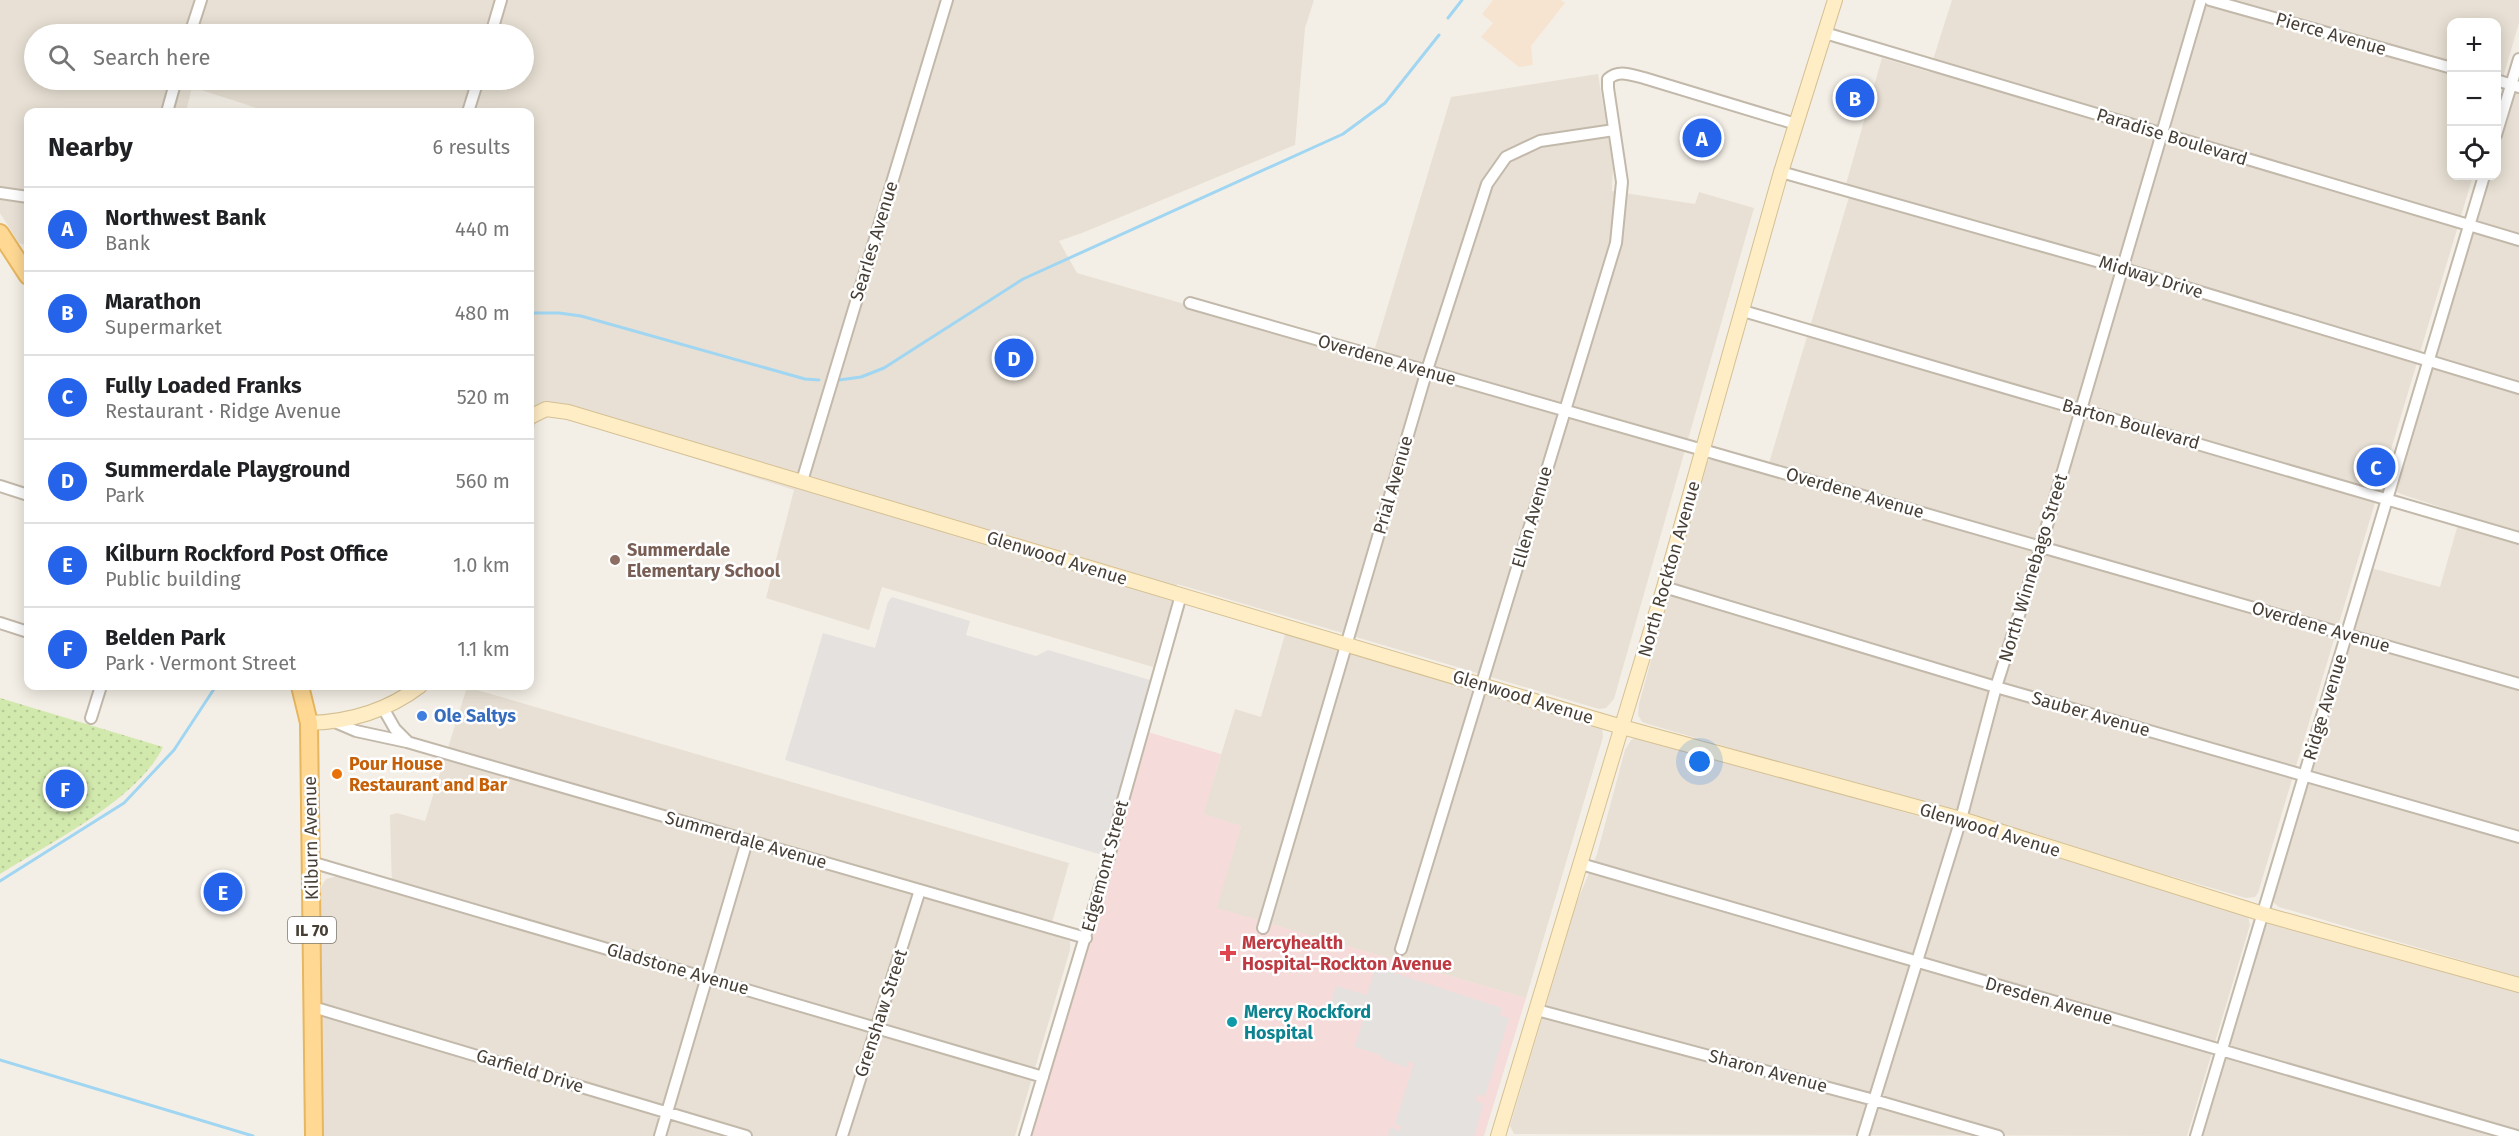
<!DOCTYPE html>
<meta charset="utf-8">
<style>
:root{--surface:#fff;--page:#f2f2f2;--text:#202124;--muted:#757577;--line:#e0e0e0;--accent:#2563eb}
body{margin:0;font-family:"Fira Sans",sans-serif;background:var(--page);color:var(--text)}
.controls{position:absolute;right:18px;top:18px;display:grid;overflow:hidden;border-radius:12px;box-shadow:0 3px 15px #0003}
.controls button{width:54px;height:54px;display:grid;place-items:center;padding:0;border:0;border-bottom:2px solid var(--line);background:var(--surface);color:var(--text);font:30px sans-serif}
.you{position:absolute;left:1700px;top:762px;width:21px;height:21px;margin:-15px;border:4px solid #fff;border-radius:50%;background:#1a73e8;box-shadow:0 0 0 9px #1a73e833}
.badge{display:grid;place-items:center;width:39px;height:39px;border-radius:50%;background:var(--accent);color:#fff;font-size:20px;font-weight:700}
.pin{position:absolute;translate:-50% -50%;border:3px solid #fff;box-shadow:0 2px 6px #0006}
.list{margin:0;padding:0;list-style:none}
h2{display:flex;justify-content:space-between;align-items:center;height:78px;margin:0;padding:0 24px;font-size:26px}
h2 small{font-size:20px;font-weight:400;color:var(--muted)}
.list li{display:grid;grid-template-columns:39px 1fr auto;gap:18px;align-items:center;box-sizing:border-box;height:84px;padding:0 24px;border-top:2px solid var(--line)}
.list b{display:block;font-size:22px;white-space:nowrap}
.list p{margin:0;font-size:20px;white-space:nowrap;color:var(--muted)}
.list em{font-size:20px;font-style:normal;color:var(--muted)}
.icon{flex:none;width:33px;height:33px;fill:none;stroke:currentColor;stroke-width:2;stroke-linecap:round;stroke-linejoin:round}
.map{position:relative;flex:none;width:2519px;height:1136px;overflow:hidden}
.search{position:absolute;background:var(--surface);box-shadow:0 3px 15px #0003;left:24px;top:24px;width:510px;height:66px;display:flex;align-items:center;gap:15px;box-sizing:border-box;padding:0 21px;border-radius:33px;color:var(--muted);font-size:22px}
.panel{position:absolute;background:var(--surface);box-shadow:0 3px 15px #0003;left:24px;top:108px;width:510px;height:582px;border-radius:12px}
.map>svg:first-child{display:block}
</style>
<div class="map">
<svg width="2519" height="1136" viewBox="0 0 2519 1136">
<defs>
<pattern id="park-dots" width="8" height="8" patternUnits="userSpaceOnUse" patternTransform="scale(1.5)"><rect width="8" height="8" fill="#d2e9ad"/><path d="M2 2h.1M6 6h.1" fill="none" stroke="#b6c995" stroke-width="1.8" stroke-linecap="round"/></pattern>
</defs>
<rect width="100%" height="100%" fill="#f4efe6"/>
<path fill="#e8e0d4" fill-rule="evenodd" d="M0,0H1314L1305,28L1295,145L1082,233L1059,241L1077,273L1372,358L1451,97L1598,74L1613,167L1612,191L1695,204L1699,192L1754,208L1614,699L1606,708L1599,709L1177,584L1153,667L882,587L869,630L766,598L794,490L558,415H546L537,419L530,443V112H269L192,87L186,112H28V246L19,243L0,213ZM34,34H524V80H34Z
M1952,0H2519V23L2497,98L2496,22H2452V176H2473L2258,893L2255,897L2246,898L1648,724L1642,722L1638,715L1639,704L1705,464L1709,460H1723L1766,473L1849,197L1846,184L1882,58L1929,72Z
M2519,72V977L2279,907L2273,902L2274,889L2371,568L2440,587L2461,514L2401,494L2397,492V487L2488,176H2496L2497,148Z
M1286,631L1602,727L1603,737L1526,998L1216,908L1241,826L1203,814L1235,709L1261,717Z
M467,687L1069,863L1049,933L1070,941V950L1015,1136H321L318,892L326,879L337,876H346L392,889L390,815L397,813L425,821Z
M1635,738L1651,739L2242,910L2248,915L2250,925L2187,1136L1514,1134L1510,1126L1576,904L1597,854L1625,750L1631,740Z
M2269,919L2519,990V1136H2201L2264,922Z"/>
<path fill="#f6e4d0" d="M1493,0H1561L1565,3L1531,46L1533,65L1519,67L1481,37L1493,23L1482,14Z"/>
<path fill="#f5dbd9" d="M1148,732L1221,754L1204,814L1241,826L1217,908L1526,998L1484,1136H1029Z"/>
<path fill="url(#park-dots)" d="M0,698L163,747C138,800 49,843 0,874Z"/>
<path fill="#e4e1de" d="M892,597L970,621L966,635L1036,656L1048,650L1157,682L1109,857L785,760L823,633L875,648L888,602Z
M1376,967L1502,1008L1500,1016L1509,1018L1485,1096L1478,1094L1475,1100L1483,1104L1474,1136H1388L1391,1126L1397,1131L1403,1127L1395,1124L1414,1063L1406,1061L1409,1068L1385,1060L1378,1054L1355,1047L1363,1020L1339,1011L1334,1007L1332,1001L1336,986L1367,995Z"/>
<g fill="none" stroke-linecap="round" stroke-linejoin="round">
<path stroke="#a0d6f2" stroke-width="3" d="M1448,18L1462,0
M530,313H559L581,316L805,379L819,380
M839,380L861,377L884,368L1023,279L1343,134L1385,103L1439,35
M0,881L124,803L174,750L216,686
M0,1060L253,1136"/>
<defs>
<path id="street" d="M2210,0L2452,68
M1825,33L2519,240
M190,34L201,0
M491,34L501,0
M2496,80L2519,87
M167,112L176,80
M468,112L478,80
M2496,135L2519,59
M1781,172L2121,268L2519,388
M0,193L28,197
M1190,303L2519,684
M1743,311L2519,538
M802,481L947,0
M0,486L28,495
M1664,587L1996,687L2519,837
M0,623L28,632
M383,708L395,729L407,741
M91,718L101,686
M335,722L356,731L407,742L1086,938
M311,862L1043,1077
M1581,864L2517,1136
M1263,928L1427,370L1487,184L1506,157L1540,141L1614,130
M1401,949L1616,243L1622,182L1608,88V79C1619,69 1631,75 1644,78L1796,124
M313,1007L746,1136
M1537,1010L1874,1100L1998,1136
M660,1136L747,841
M842,1136L920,890
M1025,1136L1109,857L1122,804L1181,595
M1863,1136L1961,819L1996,687L2041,546L2201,0
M2196,1136L2484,176"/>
<path id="secondary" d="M530,417L546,409L568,412L1622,727L1961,819L2263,914L2519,985
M309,723C350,722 387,711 420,686
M1498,1136L1664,587L1781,172L1835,0"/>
<path id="primary" d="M0,233L28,276
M300,686L309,723L314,1136"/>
</defs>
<use href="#street" stroke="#c2b9ab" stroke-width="14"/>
<use href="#secondary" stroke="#d5c094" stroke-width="16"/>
<use href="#primary" stroke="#e7b660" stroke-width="20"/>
<use href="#street" stroke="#fff" stroke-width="10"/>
<use href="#secondary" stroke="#ffedc5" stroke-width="14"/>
<use href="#primary" stroke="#ffd994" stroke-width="16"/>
</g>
<circle fill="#8d6e63" stroke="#fff" stroke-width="2" cx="615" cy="560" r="6"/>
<circle fill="#3f7fe0" stroke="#fff" stroke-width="2" cx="422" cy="716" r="6"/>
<circle fill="#e8710a" stroke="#fff" stroke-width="2" cx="337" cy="774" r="6"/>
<path fill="#e0444e" stroke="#fff" stroke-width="2" d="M1225 944h6v6h6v6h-6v6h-6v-6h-6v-6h6z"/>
<circle fill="#0f9aa8" stroke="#fff" stroke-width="2" cx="1232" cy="1022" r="6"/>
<g text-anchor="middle" stroke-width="5" stroke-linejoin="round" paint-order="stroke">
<rect fill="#fff" stroke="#7e7972" stroke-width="1.5" x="288" y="917" width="48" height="26" rx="4.5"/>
<g font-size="16" font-weight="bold" fill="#473f35">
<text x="312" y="936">IL 70</text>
</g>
<g font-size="18" fill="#473f35" stroke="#fff">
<text transform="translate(2331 34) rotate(16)" y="6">Pierce Avenue</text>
<text transform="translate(2172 137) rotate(17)" y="6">Paradise Boulevard</text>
<text transform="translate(874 241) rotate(-73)" y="6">Searles Avenue</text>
<text transform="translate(2151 277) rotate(17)" y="6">Midway Drive</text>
<text transform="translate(1387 360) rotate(16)" y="6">Overdene Avenue</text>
<text transform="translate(2131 424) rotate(16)" y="6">Barton Boulevard</text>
<text transform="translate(1393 485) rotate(-74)" y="6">Prial Avenue</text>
<text transform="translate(1855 493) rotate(16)" y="6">Overdene Avenue</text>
<text transform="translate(1532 517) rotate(-74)" y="6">Ellen Avenue</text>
<text transform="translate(1057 558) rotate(17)" y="6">Glenwood Avenue</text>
<text transform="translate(2033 568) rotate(-73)" y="6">North Winnebago Street</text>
<text transform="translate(1669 569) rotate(-74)" y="6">North Rockton Avenue</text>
<text transform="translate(2321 627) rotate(16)" y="6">Overdene Avenue</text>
<text transform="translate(1523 697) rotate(17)" y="6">Glenwood Avenue</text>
<text transform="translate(2325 707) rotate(-73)" y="6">Ridge Avenue</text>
<text transform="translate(2091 714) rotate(16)" y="6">Sauber Avenue</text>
<text transform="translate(1990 830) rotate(17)" y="6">Glenwood Avenue</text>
<text transform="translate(311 838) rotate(-91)" y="6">Kilburn Avenue</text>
<text transform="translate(746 840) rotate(16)" y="6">Summerdale Avenue</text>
<text transform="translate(1105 866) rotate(-75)" y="6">Edgemont Street</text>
<text transform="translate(678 969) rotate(16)" y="6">Gladstone Avenue</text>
<text transform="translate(2049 1001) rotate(16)" y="6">Dresden Avenue</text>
<text transform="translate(881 1013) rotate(-72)" y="6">Grenshaw Street</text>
<text transform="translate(530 1071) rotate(17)" y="6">Garfield Drive</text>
<text transform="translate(1768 1071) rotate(15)" y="6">Sharon Avenue</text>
</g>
<g font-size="18" font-weight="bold" fill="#785e54" stroke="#fff" text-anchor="start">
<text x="627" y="556">Summerdale<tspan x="627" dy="21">Elementary School</tspan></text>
</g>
<g font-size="18" font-weight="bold" fill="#366cbe" stroke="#fff" text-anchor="start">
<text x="434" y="722">Ole Saltys</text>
</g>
<g font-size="18" font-weight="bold" fill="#c56008" stroke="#fff" text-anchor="start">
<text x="349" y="770">Pour House<tspan x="349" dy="21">Restaurant and Bar</tspan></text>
</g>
<g font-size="18" font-weight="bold" fill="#be3a42" stroke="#fff" text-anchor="start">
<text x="1242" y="949">Mercyhealth<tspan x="1242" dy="21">Hospital–Rockton Avenue</tspan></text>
</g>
<g font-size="18" font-weight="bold" fill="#0d838f" stroke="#fff" text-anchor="start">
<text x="1244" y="1018">Mercy Rockford<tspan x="1244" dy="21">Hospital</tspan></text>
</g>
</g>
</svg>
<div class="controls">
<button>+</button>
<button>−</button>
<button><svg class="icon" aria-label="locate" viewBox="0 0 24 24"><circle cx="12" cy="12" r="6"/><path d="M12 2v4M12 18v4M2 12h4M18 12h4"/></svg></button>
</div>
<div class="you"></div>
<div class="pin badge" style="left:1702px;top:138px">A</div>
<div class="pin badge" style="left:1855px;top:98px">B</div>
<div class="pin badge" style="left:2376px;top:467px">C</div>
<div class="pin badge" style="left:1014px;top:358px">D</div>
<div class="pin badge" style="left:223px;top:892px">E</div>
<div class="pin badge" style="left:65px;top:789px">F</div>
<div class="search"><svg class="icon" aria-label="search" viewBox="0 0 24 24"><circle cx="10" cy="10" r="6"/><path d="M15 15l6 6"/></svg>Search here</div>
<section class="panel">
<h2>Nearby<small>6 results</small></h2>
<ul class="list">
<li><span class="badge">A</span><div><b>Northwest Bank</b><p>Bank</p></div><em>440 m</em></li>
<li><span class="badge">B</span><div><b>Marathon</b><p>Supermarket</p></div><em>480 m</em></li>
<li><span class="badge">C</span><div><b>Fully Loaded Franks</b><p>Restaurant · Ridge Avenue</p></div><em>520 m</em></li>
<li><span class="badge">D</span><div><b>Summerdale Playground</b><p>Park</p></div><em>560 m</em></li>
<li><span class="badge">E</span><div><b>Kilburn Rockford Post Office</b><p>Public building</p></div><em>1.0 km</em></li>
<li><span class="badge">F</span><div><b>Belden Park</b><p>Park · Vermont Street</p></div><em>1.1 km</em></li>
</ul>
</section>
</div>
